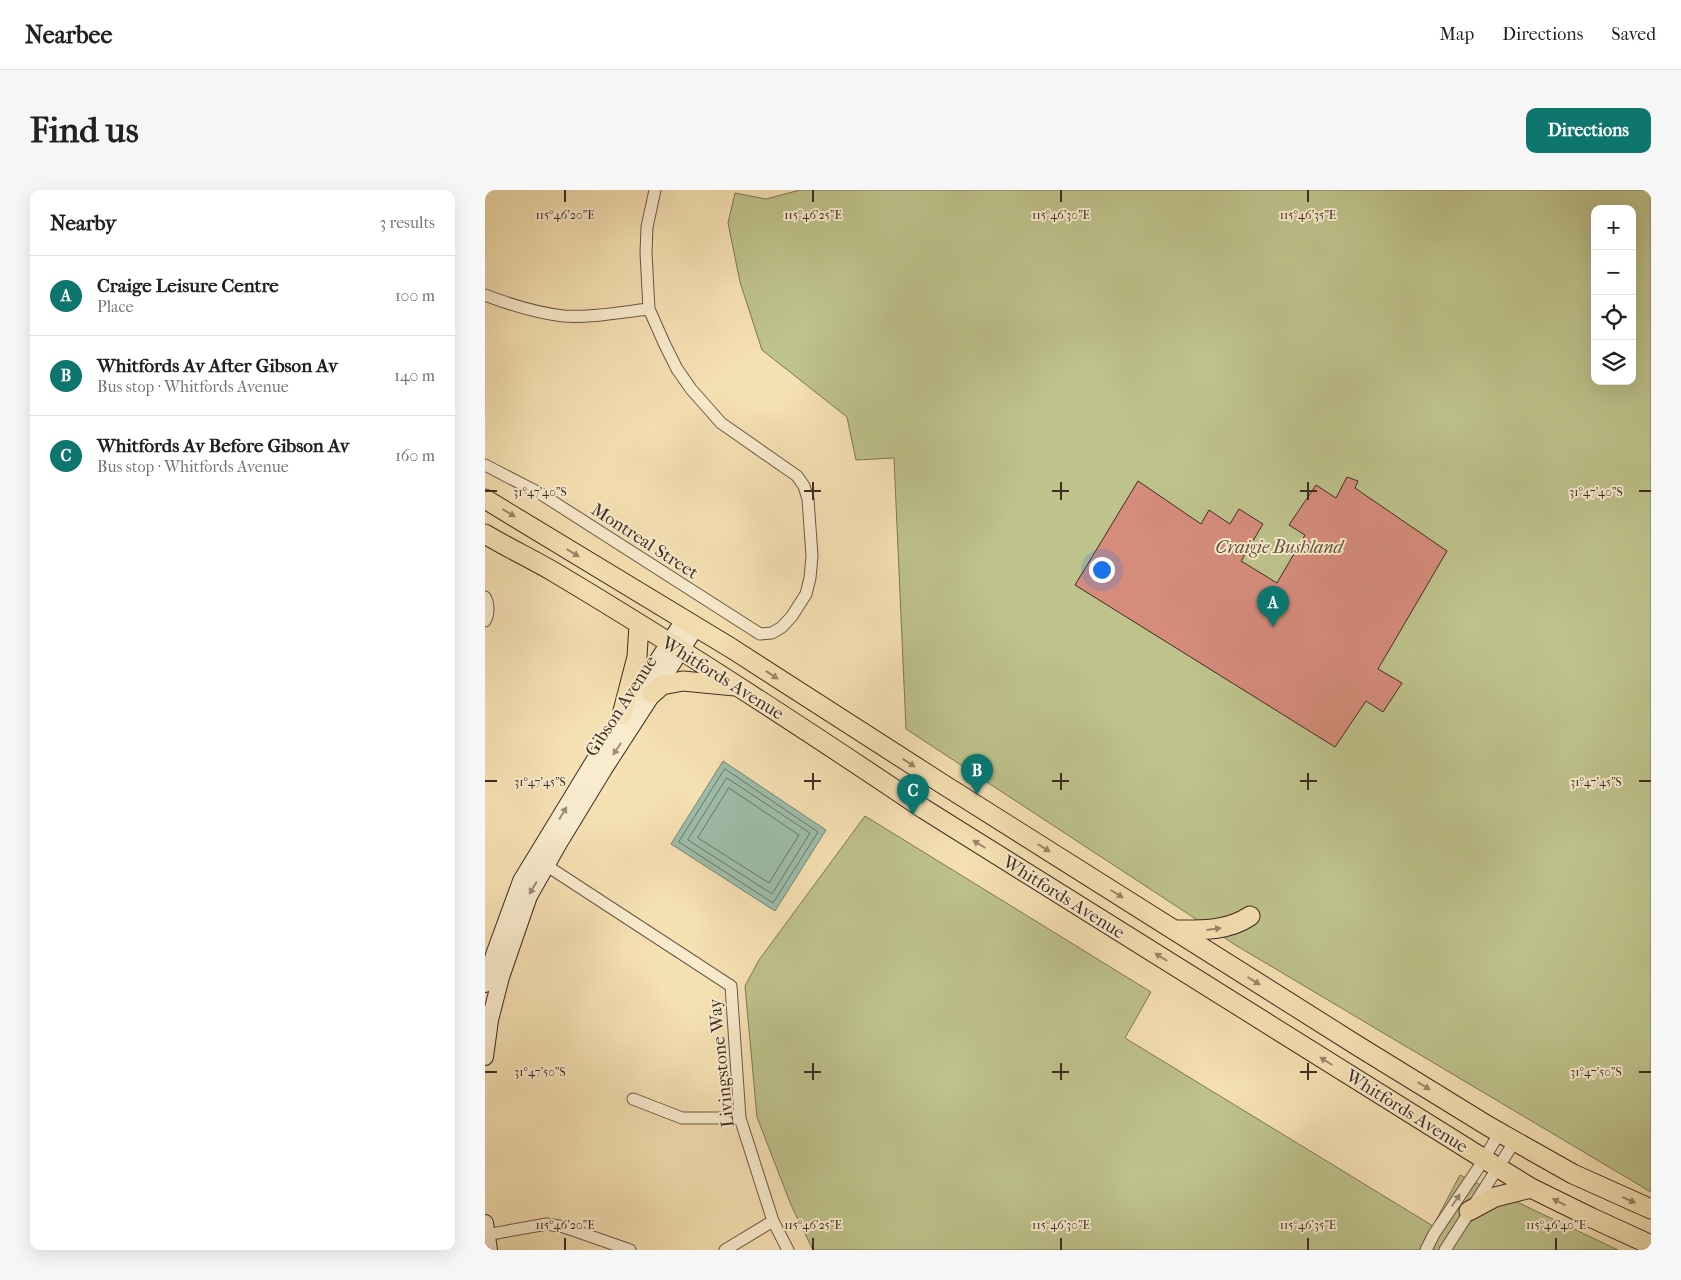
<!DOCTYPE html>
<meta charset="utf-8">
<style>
:root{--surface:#fff;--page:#f6f6f6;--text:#202124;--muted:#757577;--line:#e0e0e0;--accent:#0f766e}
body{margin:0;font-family:"IM FELL French Canon",serif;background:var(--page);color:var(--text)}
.controls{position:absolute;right:15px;top:15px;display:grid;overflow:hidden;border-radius:10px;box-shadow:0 5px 20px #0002}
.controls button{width:45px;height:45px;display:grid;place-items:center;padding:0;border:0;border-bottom:1px solid var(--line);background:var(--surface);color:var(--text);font:25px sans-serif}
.you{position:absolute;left:616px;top:379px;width:18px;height:18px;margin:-12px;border:4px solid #fff;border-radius:50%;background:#1a73e8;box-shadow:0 0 0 8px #1a73e833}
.badge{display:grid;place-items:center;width:32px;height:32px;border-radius:50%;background:var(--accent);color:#fff;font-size:16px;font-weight:700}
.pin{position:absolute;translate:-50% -41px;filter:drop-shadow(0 1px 2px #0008)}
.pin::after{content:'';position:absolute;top:26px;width:18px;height:15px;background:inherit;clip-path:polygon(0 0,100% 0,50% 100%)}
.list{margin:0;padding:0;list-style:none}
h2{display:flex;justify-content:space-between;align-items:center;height:65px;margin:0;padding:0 20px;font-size:21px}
h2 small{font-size:16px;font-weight:400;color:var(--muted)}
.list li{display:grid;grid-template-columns:32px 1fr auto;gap:15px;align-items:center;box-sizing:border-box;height:80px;padding:0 20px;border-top:1px solid var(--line)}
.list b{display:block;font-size:19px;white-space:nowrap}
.list p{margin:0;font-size:16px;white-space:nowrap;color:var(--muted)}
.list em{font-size:16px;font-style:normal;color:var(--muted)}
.icon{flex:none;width:28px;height:28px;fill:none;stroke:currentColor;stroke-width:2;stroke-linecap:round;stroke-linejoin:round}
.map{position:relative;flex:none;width:1166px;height:1060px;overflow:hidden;border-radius:10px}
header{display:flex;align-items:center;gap:30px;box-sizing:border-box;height:70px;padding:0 25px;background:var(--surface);border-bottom:1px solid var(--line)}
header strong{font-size:24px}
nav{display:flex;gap:28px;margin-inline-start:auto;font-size:18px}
.intro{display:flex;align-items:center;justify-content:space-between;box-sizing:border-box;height:120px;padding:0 30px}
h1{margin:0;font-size:35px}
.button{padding:12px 22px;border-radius:10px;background:var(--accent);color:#fff;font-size:18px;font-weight:700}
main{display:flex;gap:30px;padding:0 30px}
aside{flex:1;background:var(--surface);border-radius:10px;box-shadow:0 5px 20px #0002}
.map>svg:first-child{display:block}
</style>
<header>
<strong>Nearbee</strong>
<nav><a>Map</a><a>Directions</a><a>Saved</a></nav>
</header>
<div class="intro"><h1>Find us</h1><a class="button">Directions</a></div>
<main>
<aside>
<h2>Nearby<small>3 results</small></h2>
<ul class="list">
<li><span class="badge">A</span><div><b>Craige Leisure Centre</b><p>Place</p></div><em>100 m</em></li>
<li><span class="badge">B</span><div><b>Whitfords Av After Gibson Av</b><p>Bus stop · Whitfords Avenue</p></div><em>140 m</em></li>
<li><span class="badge">C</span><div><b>Whitfords Av Before Gibson Av</b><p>Bus stop · Whitfords Avenue</p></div><em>160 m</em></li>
</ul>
</aside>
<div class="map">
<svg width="1166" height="1060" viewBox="0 0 1166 1060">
<rect width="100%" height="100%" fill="#f6e1b3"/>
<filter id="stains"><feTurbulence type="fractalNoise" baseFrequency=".004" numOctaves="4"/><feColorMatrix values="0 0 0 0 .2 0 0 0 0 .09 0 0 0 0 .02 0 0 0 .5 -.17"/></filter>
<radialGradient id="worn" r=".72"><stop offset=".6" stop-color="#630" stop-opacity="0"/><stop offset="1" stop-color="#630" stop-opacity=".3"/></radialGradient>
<path fill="#bec28b" stroke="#7e7756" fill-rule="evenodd" d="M315,0H1166V1002L752,756L421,539L409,268L371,270L362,227L277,160L255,92L243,33L250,3L281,9ZM1110,19H1147V191H1110Z
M380,626L666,802L640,848L948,1036L975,985L1133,1060H328L306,1015L272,927L260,796L274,770Z"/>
<path fill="#9dbeab" stroke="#778474" d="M238,571L341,640L290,721L186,654Z"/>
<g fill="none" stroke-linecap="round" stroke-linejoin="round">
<path stroke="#6e7566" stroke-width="1" d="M240,579L333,642L288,713L194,652Z
M242,588L325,643L287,704L203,650Z
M244,598L314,645L284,693L213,648Z"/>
</g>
<path fill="#d58c7b" stroke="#3e2c22" d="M862,287L873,291L870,298L962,361L893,479L917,493L898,522L881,511L850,557L590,395L653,291L716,334L724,320L745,334L754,319L778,334L756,371L792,393L820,345L804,335L831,295L851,308Z"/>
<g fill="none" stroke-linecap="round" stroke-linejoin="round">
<defs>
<path id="street" d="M0,105C26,115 51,123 79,126C107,128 136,122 164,119
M0,275L56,304L275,444L287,443L297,437L307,426L321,404L325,388L327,366L323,309L319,296L312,286L236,233L206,199L192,179L180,155L164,119L161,63L162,37L170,0
M0,407C4,414 4,424 0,431
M56,672L246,796L255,928L288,1031L240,1060
M148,909L197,928H255
M288,1031L303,1060
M0,1045L62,1034L79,1037L145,1060
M941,1060L949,1044L994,977L1015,942
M960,1060L1030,951"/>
<path id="secondary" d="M0,794L10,762L36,691L137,525L199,430
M0,867L5,830L16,787L44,706L74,653L119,579L211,437
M0,1033L4,1060"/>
<path id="primary" d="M0,309L246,458L456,593L873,856L1003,936L1088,984L1166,1019
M0,344C23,358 47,369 69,382C195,457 317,537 439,619L999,969L1046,998L1107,1028L1166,1055
M167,504L177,495L198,491L250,496
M137,525L152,467L154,434
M691,740C717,740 743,741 765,726
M984,1021L1010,1007L1046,998"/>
</defs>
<use href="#street" stroke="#6c5946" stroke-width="13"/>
<use href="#secondary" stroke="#3e2c22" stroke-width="18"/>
<use href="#primary" stroke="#3e2c22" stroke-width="21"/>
<use href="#street" stroke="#f9ecce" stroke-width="11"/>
<use href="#secondary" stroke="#f9ecce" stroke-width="16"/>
<use href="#primary" stroke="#f6e1b3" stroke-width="19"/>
</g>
<defs><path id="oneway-solid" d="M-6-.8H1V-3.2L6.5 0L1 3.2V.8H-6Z" transform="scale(1.25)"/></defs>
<g fill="#9a866a">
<use href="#oneway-solid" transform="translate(24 323) rotate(31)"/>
<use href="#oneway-solid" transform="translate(88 363) rotate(32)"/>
<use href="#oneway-solid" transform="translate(287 485) rotate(33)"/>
<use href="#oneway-solid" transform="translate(424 573) rotate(33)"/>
<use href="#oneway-solid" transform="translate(494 654) rotate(-148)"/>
<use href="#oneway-solid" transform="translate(559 658) rotate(32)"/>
<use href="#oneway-solid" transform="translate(632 704) rotate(32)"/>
<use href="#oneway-solid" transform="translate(729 739) rotate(-7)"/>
<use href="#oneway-solid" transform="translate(676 767) rotate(-148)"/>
<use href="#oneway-solid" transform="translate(769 791) rotate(32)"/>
<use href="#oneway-solid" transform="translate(841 871) rotate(-148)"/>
<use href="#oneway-solid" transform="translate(939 896) rotate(31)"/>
<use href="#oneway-solid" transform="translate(1144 1010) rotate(24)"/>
<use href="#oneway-solid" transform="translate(1074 1012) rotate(-153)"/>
</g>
<g fill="#9c8c78">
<use href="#oneway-solid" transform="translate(132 559) rotate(123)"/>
<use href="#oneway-solid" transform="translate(78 623) rotate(-59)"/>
<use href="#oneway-solid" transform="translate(48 698) rotate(121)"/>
<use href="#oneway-solid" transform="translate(971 1010) rotate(-56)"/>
</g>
<path fill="none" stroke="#3e2c22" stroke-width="2" d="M80,0V12M328,0V12M576,0V12M823,0V12M328,292V310M576,292V310M823,292V310M0,301H12M319,301H336M567,301H584M815,301H832M1154,301H1166M328,583V600M576,583V600M823,583V600M0,591H12M319,591H336M567,591H584M815,591H832M1154,591H1166M328,873V890M576,873V890M823,873V890M0,882H12M319,882H336M567,882H584M815,882H832M1154,882H1166M80,1048V1060M328,1048V1060M576,1048V1060M823,1048V1060M1071,1048V1060"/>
<g text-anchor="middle" stroke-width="4" stroke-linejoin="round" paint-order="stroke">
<g font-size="18" fill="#3e2c22" stroke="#f9ecce">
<text transform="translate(160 351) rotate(33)" y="6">Montreal Street</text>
<text transform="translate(238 488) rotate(32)" y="6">Whitfords Avenue</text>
<text transform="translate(136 516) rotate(-57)" y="6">Gibson Avenue</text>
<text transform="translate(579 707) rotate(32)" y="6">Whitfords Avenue</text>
<text transform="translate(236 873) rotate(-96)" y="6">Livingstone Way</text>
<text transform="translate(922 921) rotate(32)" y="6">Whitfords Avenue</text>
</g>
<g font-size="18" font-style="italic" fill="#5e523c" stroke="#f9ecce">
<text x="794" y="363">Craigie Bushland</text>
</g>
</g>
<g font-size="12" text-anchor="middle" fill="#3e2c22" stroke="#f9ecce" stroke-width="4" stroke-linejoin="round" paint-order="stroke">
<text x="80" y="29">115°46'20"E</text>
<text x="328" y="29">115°46'25"E</text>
<text x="576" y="29">115°46'30"E</text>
<text x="823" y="29">115°46'35"E</text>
<text x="55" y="306">31°47'40"S</text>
<text x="1111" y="306">31°47'40"S</text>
<text x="55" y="596">31°47'45"S</text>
<text x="1111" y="596">31°47'45"S</text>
<text x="55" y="886">31°47'50"S</text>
<text x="1111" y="886">31°47'50"S</text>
<text x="80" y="1039">115°46'20"E</text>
<text x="328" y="1039">115°46'25"E</text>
<text x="576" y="1039">115°46'30"E</text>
<text x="823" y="1039">115°46'35"E</text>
<text x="1071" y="1039">115°46'40"E</text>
</g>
<rect width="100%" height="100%" filter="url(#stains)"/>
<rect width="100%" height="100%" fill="url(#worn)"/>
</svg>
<div class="controls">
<button>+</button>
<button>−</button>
<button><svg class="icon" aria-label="locate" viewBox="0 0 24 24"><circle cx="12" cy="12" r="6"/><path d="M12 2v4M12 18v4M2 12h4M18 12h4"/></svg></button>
<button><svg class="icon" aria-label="layers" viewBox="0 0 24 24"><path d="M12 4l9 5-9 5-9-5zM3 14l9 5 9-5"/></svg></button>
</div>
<div class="you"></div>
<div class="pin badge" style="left:788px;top:437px">A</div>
<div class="pin badge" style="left:492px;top:605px">B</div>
<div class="pin badge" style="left:428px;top:625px">C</div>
</div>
</main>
